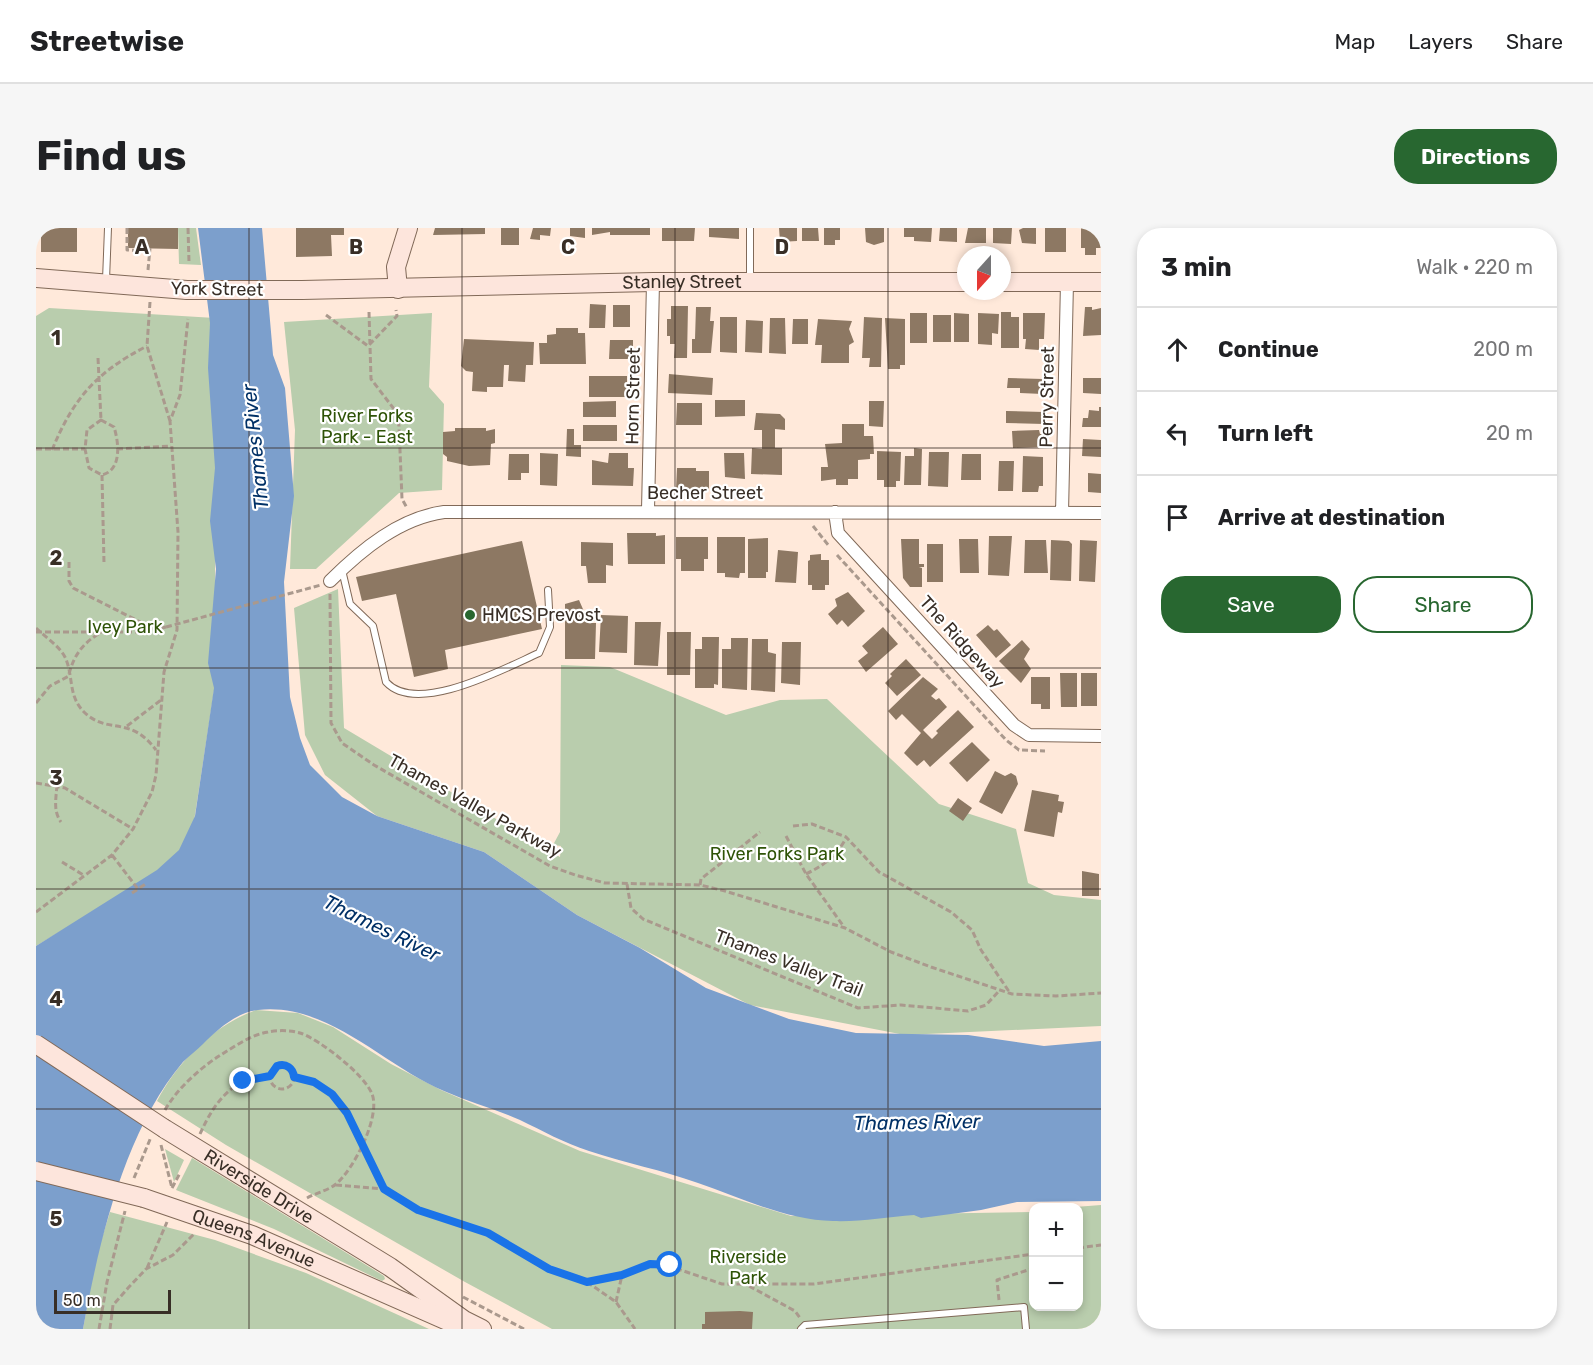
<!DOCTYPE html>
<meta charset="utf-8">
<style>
:root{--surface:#fff;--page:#f6f6f6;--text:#202124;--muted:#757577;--line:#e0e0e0;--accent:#286730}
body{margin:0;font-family:Rubik,sans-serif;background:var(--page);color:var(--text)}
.controls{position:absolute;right:18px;bottom:18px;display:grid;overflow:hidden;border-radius:12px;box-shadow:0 3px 9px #0003}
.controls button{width:54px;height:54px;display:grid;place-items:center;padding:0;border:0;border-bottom:2px solid var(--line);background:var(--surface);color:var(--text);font:30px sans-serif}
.compass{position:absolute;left:921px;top:18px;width:54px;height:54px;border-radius:50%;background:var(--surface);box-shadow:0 3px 9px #0003;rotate:201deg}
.scale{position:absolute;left:18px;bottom:15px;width:117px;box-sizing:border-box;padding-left:6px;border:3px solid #382e26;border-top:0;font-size:16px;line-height:21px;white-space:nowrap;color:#382e26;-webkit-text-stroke:4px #fff;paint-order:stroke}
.stop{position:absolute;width:18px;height:18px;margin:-14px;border:4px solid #1a73e8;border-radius:50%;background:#fff}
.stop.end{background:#1a73e8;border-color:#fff;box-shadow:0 2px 6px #0008}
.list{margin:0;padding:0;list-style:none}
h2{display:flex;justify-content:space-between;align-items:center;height:78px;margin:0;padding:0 24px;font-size:26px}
h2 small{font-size:20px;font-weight:400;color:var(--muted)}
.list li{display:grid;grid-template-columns:39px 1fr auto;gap:18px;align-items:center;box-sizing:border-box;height:84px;padding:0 24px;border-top:2px solid var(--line)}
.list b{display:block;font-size:22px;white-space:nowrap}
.list em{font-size:20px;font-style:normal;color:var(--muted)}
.actions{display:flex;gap:12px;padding:18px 24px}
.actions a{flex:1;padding:14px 0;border:2px solid var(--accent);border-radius:24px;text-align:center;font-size:21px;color:var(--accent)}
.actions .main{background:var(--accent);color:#fff}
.icon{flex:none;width:33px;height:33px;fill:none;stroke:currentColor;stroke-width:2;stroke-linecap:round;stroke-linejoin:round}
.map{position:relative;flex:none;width:1065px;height:1101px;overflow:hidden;border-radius:24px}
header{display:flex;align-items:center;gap:36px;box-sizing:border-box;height:84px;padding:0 30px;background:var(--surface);border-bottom:2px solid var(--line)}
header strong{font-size:28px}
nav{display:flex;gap:33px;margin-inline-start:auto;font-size:21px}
.intro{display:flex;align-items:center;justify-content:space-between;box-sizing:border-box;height:144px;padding:0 36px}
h1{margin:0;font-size:42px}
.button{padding:15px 27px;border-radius:24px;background:var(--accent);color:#fff;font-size:21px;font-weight:700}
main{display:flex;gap:36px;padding:0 36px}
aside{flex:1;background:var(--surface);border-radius:24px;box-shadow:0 3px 9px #0003}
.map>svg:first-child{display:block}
</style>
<header>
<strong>Streetwise</strong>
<nav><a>Map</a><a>Layers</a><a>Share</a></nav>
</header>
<div class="intro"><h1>Find us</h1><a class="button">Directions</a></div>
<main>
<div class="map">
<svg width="1065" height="1101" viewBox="0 0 1065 1101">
<rect width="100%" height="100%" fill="#ffe9da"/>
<path fill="#b9cdad" d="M142,0H160L165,37L143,36Z
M13,80L179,90V456L153,626L0,718V88Z
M396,85L393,159L408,176L406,262L363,265L280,341H254L259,202L248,94Z
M302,361L308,500L524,629L525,618L517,617L524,604L525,437L574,439L690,487L744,472L791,471L903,576L980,601L992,655L1018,667L1065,672V798L869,807L714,777L541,687L448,624L341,588L289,547L269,507L258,380Z
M220,782L262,785L297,799L355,836L405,862L544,923L755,988L997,984L998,1078H1042V980L1039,979L1065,977V1101H516L429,1054L190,917L121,873C142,833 178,797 220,782Z
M129,921L148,932L138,954Z
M156,930L348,1048L349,1051L346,1053L238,1001L140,962Z
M74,984L179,1012L270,1045L393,1101H47L60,1029Z"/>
<path fill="#7c9fcc" d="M162,0H226L237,127L249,160L258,268L248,354L254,469L264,510L274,537L306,569L341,588L448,624L541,687L604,720L670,760L753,791L820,805L932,807L1008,818L1065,813V973L981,974L945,982L885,990L878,987C851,989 824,994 797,993C751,992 705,970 662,955C626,942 589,935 553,923C528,915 507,903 484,892C459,881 433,874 408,863C348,838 292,774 222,782C201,784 181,802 167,816C161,822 153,828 147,834C88,904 63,1014 47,1101H0V718L121,642L143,622L159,588L178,460L172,435L180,341L174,293L179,240L172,140L174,95Z"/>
<path fill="#8d7863" d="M5,0H41V24H5Z
M92,0H142V21L92,20Z
M260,0H308V7H295L296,28L260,29Z
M399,0H449V6L397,7Z
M465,0H483V17H465Z
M497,0H515L514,8L504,7V12L494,11Z
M534,0H549V10L534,8Z
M556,0H614V7H574V4L556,7Z
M626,0H659L658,13H626Z
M673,0H703V11L673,9Z
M743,0H761V13L744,14Z
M766,0H782L783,13H766Z
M788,0H804V12H799V17H788Z
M829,0H848V14L838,17L830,14Z
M868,0H896L895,14L878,13V9H868Z
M904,0H921V14L903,13Z
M932,0H950V15H929Z
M957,0H976L975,16L957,15Z
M987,0H1000V16L986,15L983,2Z
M1009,0H1030V24H1009Z
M1045,0H1065V20H1060V27H1049V20H1045Z
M554,76L570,77L569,100H553Z
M577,77H594V99H577Z
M635,78H652L651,130H638L639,116H634V108H631V91H635Z
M660,79H675L674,93H678L675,125H656V111H659Z
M1049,79H1056V82L1065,80V107L1047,108Z
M965,84H975V89H983V120H965Z
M874,85H891V115H874Z
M918,85L933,86V114H918Z
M942,85L963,86L962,106L956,105V117L942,116Z
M987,85H1009L1008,111H1003V122L989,121L990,111H987Z
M897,87H915V114H897Z
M684,89H701V125L684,124Z
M828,89L846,90L845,139H833L834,130H826Z
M734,90H749L750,126L733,125Z
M849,90L869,91V137H864V141H852Z
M757,91H772V116H756Z
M782,91L816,93L813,101L818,114L813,117V135H785L786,117H779Z
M710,92L727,93L726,125L709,124Z
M520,100H542V105H549L550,136H504L503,115H511V107L520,106Z
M428,111L498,114L497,137H490L489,154L472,153L473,137H468L467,159H451V164L436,163L437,144L430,143L425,138Z
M574,112H597V131H573Z
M633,146L677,150L676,167L632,165Z
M553,148H591V169H553Z
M972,150L1007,151V166L984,165V160H971Z
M1047,150H1065V166L1047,165Z
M679,172H709V188L679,189Z
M580,173V189H547V174Z
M833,173H848L847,199L833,198Z
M641,175H666V197H640Z
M1063,179H1065V199H1046L1047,190H1052L1053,182L1063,183Z
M970,183L1008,184V196L970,195Z
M720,185L744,186L749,191V202L739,201V220H746V247L715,246L716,220L726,221V202H718Z
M806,196H828V208H837L838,226H834V231L822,232V251H812V257H800V251L785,253V239H792L789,216L806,215Z
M547,197H581V213H547Z
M419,200H450V203L459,201V215L455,216L454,237L433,238L411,233V229L407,226V204L419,203Z
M531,201H538V217H545V229L530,228Z
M1003,202L1004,206H1007V219L977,220L976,203Z
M1047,211L1065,212V229L1046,228Z
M878,220L886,221L885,257H868L869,228H878Z
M841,223L865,224L864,253H860V259H848V252H841Z
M893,224H913L912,259L892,258Z
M504,225L522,226L521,258L504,257Z
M573,225H592V240H598L597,258L556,257V232L572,235Z
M688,225H708L709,251L689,249Z
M473,226H493V245H485V252H472Z
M926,226H945V252H925Z
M987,228L1007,229V258H1003L1002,264H986Z
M963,233H978L977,263H962Z
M641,240H660V243H673V261H640Z
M1052,245L1065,246V265L1052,264Z
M591,305H620V308L629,307V336H592Z
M953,308H976L973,348L952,347Z
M640,309H672V331H668V343H645V331H640Z
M681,309H709V345H704L703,350L689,349V345H681Z
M732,310V344H730V350H712V311Z
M865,311H883V336H888V339H883L886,340V359H874L867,350Z
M923,311H942L943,345H924Z
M989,312H1010L1012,345H988Z
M1015,312L1033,313L1036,316L1035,353L1014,352Z
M1044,312L1061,313L1059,354L1043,353Z
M486,313L506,401L409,422L412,441L378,449L360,366L326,373L320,349Z
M545,314L577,315V338L570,337V355H552L550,338H545Z
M891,316H907V354H891Z
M742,322L762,324L760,355L739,354Z
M785,326V332H793V357H789V362H776V357H772V333L774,332V327Z
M812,364L829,383L812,399L806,392L801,397L792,386L801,378L799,371Z
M543,372L553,395H560L559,431H529V376Z
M565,387L592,388L591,425L563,424Z
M599,394H625L622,438L598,437Z
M952,397L958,403L961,401L975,417L960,430L940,407Z
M847,399L862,416L830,444L822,433L832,425L826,418Z
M631,404H655L654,447H631Z
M666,409H683L682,457L678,456V460H659V421H666Z
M695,410H712L711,462L686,460V421H695Z
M716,411H732V424L740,426L739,464L715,462Z
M986,412L994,421L988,431L995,441L985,455L963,433Z
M746,414H765L764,457L745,455Z
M870,431L885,447L861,468L849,455L856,448L854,446Z
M1024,445H1041V479H1025Z
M1045,445H1061V478H1045Z
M887,449L902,461L895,468L900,472L903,470L911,479L887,502L896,511L902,505L900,503L922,482L938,499L894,539L888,532L881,538L868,525L885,505L866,486L860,492L852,483Z
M995,449H1014V481H1005V476H995Z
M936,514L954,532L931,554L913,535Z
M959,543L969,548L975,545L980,548L982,556L966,586L943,574Z
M996,562L1023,567L1022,573L1028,574L1026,585L1022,584L1018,609L988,603Z
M922,570L936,580L927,593L913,583Z
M1046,643L1063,646V668H1046Z
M704,1083L717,1084L716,1101H666V1096H669V1084Z"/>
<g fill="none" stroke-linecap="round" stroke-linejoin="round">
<defs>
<path id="lane" d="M70,52L72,0
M714,53V0
M306,342L314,376L337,398L350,454C381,488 469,440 503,425L514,399L512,362
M765,1101L769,1097L988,1079L990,1101"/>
<path id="street" d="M612,282L617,54
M799,284L802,305L978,497L993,507L1065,508
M1026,285L1031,54
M294,353C326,321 364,290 408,284L1065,285"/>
<g id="secondary">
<path d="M0,50L151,62"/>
<path d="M966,54H1065"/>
<path d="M362,61L360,39L372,0"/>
<path id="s1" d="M266,62L617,54H930"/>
<path id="s2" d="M129,901L354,1039L428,1092L446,1101"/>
<path id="s3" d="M108,970L216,1007L416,1095L424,1093"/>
</g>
</defs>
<use href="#lane" stroke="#816958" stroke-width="8"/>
<use href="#street" stroke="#816958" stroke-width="14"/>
<use href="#secondary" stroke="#816958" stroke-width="20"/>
<path stroke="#aa998d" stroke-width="3" stroke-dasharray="6 3" stroke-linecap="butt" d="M91,0V22L114,23
M152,0L153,34
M112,42L114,20
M114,74L111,118L134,193
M333,84L335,151L358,181L363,198L366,271L371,280
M290,87L332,118L361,88L360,82
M62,130L65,192
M65,192L78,199C83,215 86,242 66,247L53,240L49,221L51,202Z
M0,221H49
M81,221L135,218
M16,222C38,169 61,144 111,118
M66,247L68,335
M777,298L793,318
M801,327L970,512L983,522L1009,523
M33,334V353L37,360L118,401
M294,366L295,495L306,515L338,537L514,638L539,647L569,655L664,657L689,663L809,700L855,724L895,739L976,766L1020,768L1065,765
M0,400C10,410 27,420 31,434C37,452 33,470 49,485C73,507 94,487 120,522
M0,404H107L130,399
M33,446C38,427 47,415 64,405
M0,475L14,458L33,448
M91,498L125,472
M0,555L29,560L97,601
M21,557C20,571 17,583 25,594
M757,598L776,596L810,609L843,644L915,684L936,702L945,722L974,765
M750,608L770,646L808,699
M76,627L102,661L111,655
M26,634L49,648
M770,646C788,637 800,629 810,610
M591,656L595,680L607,691L822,780L865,777L932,783L950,777L963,763
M664,657L665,651L724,604
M96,665L102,661
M0,684L76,627L97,601L116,564L120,547L128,444L141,402L142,304L134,193L144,167L152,91
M234 849a12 12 0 1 1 24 0a12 12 0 1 1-24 0Z
M258,849L278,854L296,866L311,885L348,961L392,987L452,1005L513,1041L551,1054L624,1035L686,1056H778L998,1026
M129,882C141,861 163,841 183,828C198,819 214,807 232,804C241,802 254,802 264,805C283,811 329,847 336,866C345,888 318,941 300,956C293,962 280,965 271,970
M164,906C178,875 196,849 234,847
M125,917L136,960
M98,950L115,909
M300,957L348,961
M136,960L144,945
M1042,1020L1065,1017
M1042,1026L1045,1020
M111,1040L131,994
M551,1054L580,1074L599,1101
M713,1058L759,1083L764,1090
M427,1069L488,1101
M963,1072L961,1052L998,1040
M580,1074L586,1047
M63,1101L71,1054L89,983
M74,1101L77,1077L92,1060L110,1041L137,1027L158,1006"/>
<use href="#lane" stroke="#fff" stroke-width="6"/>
<use href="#street" stroke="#fff" stroke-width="12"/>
<use href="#secondary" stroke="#fde5dc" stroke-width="18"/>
<defs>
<path id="secondary-bridge" d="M151,62H266
M0,816L129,901
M0,943L108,970"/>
</defs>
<use href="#secondary-bridge" stroke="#816958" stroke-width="20" stroke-linecap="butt"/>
<path stroke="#aa998d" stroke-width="3" stroke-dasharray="6 3" stroke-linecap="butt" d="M130,399L285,357"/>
<use href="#secondary-bridge" stroke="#fde5dc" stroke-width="18"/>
</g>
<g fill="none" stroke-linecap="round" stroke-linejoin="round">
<path stroke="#1a73e8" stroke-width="8" d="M207,853L234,848L241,838C250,835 257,840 258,849L278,854L296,866L311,885L348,961L382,982L452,1005L513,1041L551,1054L586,1047L614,1036L634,1037"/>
</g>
<path fill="none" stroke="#382e26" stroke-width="1.5" stroke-opacity="0.55" d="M213,0V1101M426,0V1101M639,0V1101M852,0V1101M0,220H1065M0,440H1065M0,661H1065M0,881H1065"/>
<circle fill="#286730" stroke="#fff" stroke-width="2" cx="434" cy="387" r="6"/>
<g text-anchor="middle" stroke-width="4.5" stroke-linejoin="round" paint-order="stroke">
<g font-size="18" fill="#382e26" stroke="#fff">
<text dy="6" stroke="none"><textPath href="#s1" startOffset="380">Stanley Street</textPath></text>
<text transform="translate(181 61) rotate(1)" y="6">York Street</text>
<text transform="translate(597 168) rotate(-89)" y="6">Horn Street</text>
<text transform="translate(1011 169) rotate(-89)" y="6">Perry Street</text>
<text x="669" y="271">Becher Street</text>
<text transform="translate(926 414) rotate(48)" y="6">The Ridgeway</text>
<text transform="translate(439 578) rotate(29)" y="6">Thames Valley Parkway</text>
<text transform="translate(753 735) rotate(21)" y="6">Thames Valley Trail</text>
<text dy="6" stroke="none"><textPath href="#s2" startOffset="110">Riverside Drive</textPath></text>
<text dy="6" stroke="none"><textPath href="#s3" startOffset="117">Queens Avenue</textPath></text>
</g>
<g font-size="18" fill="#2e5307" stroke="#fff">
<text x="331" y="194">River Forks<tspan x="331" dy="21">Park - East</tspan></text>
<text x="89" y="405">Ivey Park</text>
<text x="741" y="632">River Forks Park</text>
<text x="712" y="1035">Riverside<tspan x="712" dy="21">Park</tspan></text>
</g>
<g font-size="18" fill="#382e26" stroke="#fff" text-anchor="start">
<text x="446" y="393">HMCS Prevost</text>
</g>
<g font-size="20" font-style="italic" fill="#003066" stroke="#fff">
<text transform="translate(219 219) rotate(-96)" y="7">Thames River</text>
<text transform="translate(346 700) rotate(26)" y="7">Thames River</text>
<text transform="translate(881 894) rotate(-1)" y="7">Thames River</text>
</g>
</g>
<g font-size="20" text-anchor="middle" font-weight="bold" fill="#382e26" stroke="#fff" stroke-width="4.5" stroke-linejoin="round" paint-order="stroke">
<text x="106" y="26">A</text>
<text x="320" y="26">B</text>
<text x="532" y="26">C</text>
<text x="746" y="26">D</text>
<text x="20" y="117">1</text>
<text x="20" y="337">2</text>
<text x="20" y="557">3</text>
<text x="20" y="778">4</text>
<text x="20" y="998">5</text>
</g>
</svg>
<div class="controls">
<button>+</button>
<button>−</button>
</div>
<svg class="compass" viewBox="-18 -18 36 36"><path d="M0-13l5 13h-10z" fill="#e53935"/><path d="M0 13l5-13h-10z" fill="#757577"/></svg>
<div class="scale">50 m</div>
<div class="stop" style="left:634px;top:1037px"></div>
<div class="stop end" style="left:207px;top:853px"></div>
</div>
<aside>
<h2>3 min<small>Walk · 220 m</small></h2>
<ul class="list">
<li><svg class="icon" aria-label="ahead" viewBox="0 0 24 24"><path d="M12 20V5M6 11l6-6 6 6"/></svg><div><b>Continue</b></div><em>200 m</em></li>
<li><svg class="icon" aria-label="left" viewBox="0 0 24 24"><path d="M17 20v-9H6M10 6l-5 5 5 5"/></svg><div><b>Turn left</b></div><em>20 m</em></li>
<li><svg class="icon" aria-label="arrive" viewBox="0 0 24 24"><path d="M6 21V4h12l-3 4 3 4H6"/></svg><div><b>Arrive at destination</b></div></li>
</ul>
<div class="actions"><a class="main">Save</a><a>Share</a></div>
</aside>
</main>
